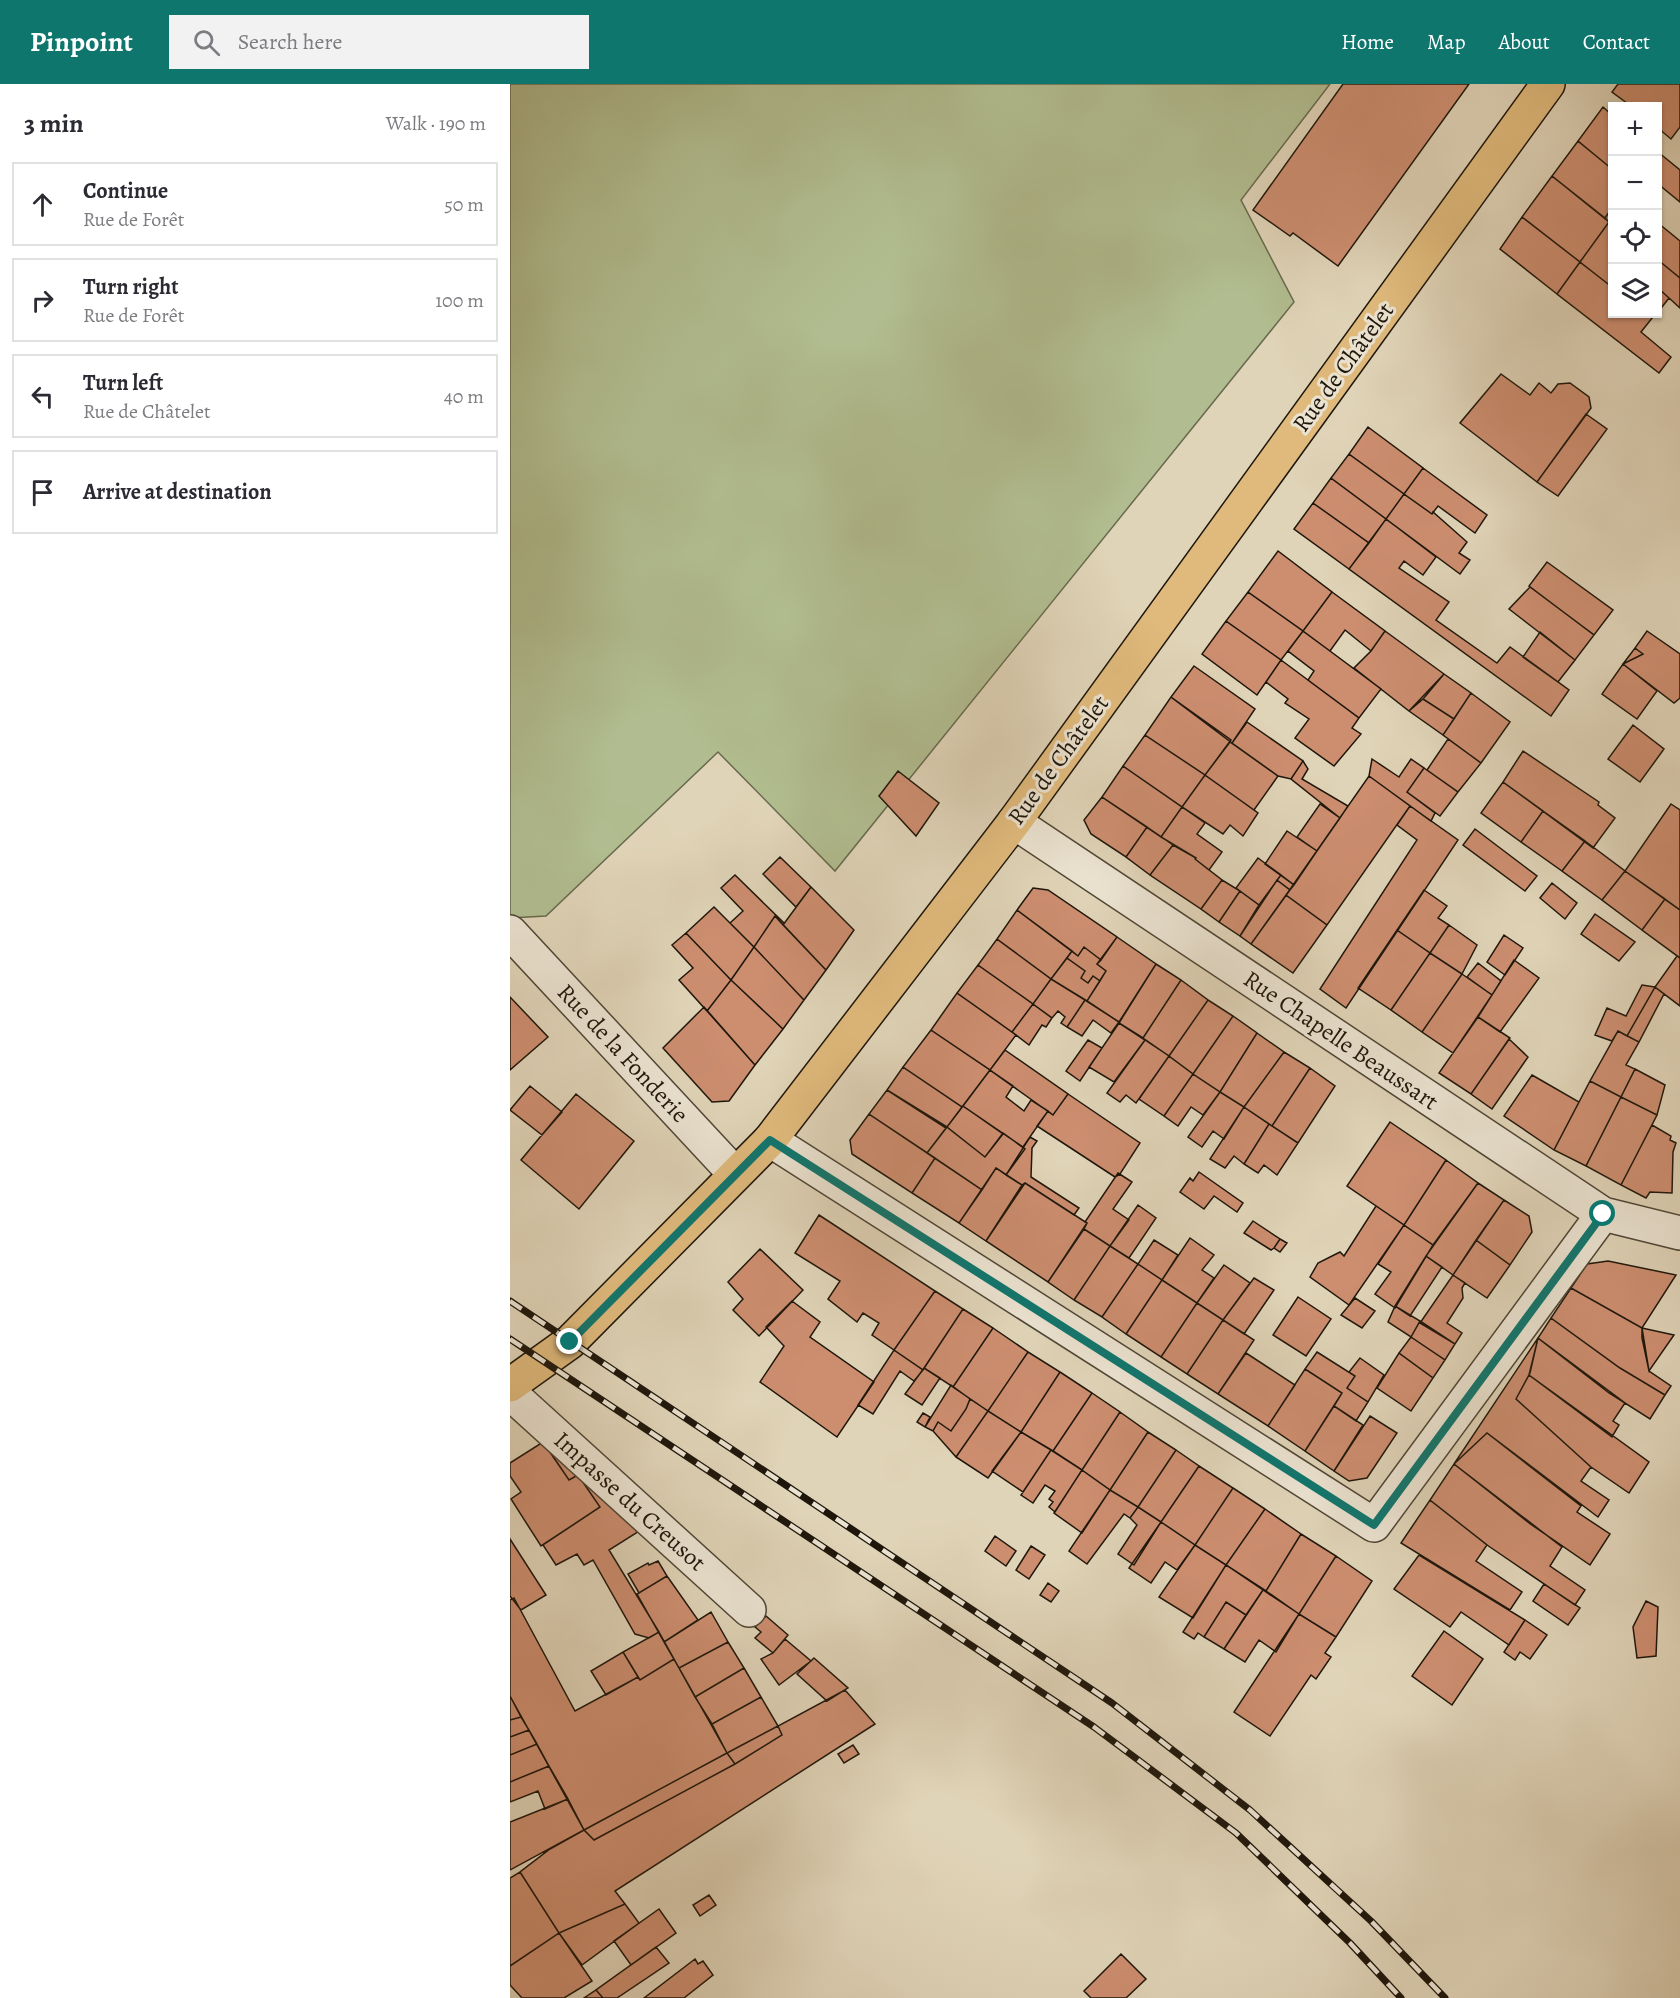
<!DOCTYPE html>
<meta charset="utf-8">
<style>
:root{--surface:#fff;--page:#f2f2f3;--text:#2b2b33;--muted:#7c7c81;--line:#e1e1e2;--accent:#0f766e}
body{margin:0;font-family:Alegreya,serif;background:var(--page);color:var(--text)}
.controls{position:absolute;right:18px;top:18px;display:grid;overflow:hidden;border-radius:0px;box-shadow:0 2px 4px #0004}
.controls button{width:54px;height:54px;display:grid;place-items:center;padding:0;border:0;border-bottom:2px solid var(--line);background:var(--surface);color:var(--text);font:30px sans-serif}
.stop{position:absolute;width:18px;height:18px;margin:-14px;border:4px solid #0f766e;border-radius:50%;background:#fff}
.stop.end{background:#0f766e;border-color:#fff;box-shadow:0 2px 6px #0008}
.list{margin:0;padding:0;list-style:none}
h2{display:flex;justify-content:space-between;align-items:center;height:78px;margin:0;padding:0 24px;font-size:26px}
h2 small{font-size:20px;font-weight:400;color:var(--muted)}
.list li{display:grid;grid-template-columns:39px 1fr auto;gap:18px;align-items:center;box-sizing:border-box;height:84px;margin:0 12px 12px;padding:0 12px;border:2px solid var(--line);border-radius:0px}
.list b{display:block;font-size:22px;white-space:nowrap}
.list p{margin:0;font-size:20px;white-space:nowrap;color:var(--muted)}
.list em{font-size:20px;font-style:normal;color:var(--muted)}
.icon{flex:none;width:33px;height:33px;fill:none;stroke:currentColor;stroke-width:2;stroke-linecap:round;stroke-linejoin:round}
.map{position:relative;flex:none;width:1170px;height:1914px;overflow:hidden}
header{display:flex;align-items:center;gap:36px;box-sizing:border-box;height:84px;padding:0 30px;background:var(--accent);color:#fff}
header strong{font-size:28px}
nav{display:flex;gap:33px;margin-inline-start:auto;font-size:21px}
.search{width:420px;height:54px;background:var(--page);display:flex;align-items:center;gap:15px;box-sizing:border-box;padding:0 21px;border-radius:0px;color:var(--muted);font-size:22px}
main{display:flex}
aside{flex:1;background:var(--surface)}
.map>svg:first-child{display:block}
</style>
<header>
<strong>Pinpoint</strong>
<div class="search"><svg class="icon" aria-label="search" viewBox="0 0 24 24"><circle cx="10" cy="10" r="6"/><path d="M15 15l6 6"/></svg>Search here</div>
<nav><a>Home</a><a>Map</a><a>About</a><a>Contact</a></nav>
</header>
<main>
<aside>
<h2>3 min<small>Walk · 190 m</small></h2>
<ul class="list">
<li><svg class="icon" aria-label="ahead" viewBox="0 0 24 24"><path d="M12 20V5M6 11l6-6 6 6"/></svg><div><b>Continue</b><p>Rue de Forêt</p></div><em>50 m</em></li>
<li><svg class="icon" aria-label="right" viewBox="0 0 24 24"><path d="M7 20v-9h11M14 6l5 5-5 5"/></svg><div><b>Turn right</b><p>Rue de Forêt</p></div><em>100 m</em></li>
<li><svg class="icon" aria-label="left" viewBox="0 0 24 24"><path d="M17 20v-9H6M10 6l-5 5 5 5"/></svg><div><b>Turn left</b><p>Rue de Châtelet</p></div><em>40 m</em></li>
<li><svg class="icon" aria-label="arrive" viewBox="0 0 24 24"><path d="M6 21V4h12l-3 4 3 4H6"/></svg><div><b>Arrive at destination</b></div></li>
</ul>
</aside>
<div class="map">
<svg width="1170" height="1914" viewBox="0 0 1170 1914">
<rect width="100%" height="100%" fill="#e0d4b8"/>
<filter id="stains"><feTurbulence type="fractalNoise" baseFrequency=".00333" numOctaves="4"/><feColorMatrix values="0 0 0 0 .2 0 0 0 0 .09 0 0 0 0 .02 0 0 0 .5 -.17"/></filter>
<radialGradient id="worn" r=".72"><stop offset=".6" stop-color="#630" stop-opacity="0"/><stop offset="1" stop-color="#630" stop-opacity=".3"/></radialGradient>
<path fill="#b1bd90" stroke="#686a4e" stroke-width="1.5" d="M0,0H820L731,116L784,218L325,787L208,668L36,832L0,834Z"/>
<path fill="#cd8e70" stroke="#1e160b" stroke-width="1.5" d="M833,0H959L828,182L783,149L780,152L743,126Z
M1108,0H1170V43L1161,55L1148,44V22H1121L1102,8Z
M1093,23L1102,31V85L1068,57Z
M1068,57L1102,85V124L1095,134L1042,92Z
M1148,68L1170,86V118L1148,100Z
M1042,92L1099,138L1070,178L1012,133Z
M1102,124V141L1095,134Z
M1012,133L1070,178L1047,210L990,165Z
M1099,138L1102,141V203L1070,178Z
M1148,139L1170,157V194L1148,176Z
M1148,176L1170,194V224L1148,204Z
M1070,178L1102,203V230H1139L1143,233L1131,248L1161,273L1149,289L1047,210Z
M1148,204L1159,214L1148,228Z
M991,290L1020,311L1029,299L1041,309L1048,300L1060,299L1079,313L1081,324L1027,398L950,339Z
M1076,330L1097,345L1048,412L1027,398Z
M858,343L913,384L894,410L839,370Z
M839,370L894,410L876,435L821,394Z
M913,384L977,431L965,449L928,422L922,430L894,410Z
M821,394L876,435L859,459L803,419Z
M894,410L922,430L923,428L957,458L949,469L960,476L950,490L876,435Z
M803,419L859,459L839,485L784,445Z
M876,435L926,473L913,491L894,477L889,484L939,518L926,536L987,579L1000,563L1059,606L1041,632L839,485Z
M768,467L822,508L793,547L738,508Z
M1037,478L1103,526L1084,551L1019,502Z
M1020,503L1084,551L1065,576L999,525Z
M738,508L793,547L771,576L716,537Z
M822,508L875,547L861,567L835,546L820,567L793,547Z
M716,537L771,576L747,611L692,570Z
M793,547L871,605L849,634L798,596L804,587L778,567Z
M875,547L934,590L899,627L844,584L861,567Z
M1137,547L1170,570V614L1164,619L1113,580L1133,570L1125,564Z
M1030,548L1065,576L1048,598L1013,573Z
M1125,564L1133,570L1113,580Z
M771,576L849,634L842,644L851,650L824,682L785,654L799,635L775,619L778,615L756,598Z
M1113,580L1147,607L1127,635L1092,610Z
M684,582L745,625L722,659L661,613Z
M934,590L961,609L944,635L913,615Z
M961,609L1000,638L971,679L933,651Z
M661,613L721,656L695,691L635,651Z
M913,615L944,635L933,651L899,627Z
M737,638L793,677L781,695L768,692L722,659Z
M1123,641L1154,665L1130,698L1098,675Z
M635,651L695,691L672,723L613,682Z
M938,655L971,679L948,708L917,686Z
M720,658L768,692L744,726L695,691Z
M1013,667L1089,718L1088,721L1105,734L1083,764L993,698Z
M862,675L889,693L901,675L914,684L897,708L925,729L921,737L859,692Z
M793,677L798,685L792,695L838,722L830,734L781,695Z
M613,682L672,723L651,753L592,713Z
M914,684L948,708L930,732L897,708Z
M388,687L429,719L406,752L369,712Z
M695,691L748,729L733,752L720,741L713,750L672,723Z
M859,692L900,722L817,841L776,811Z
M993,698L1033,727L1011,758L971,729Z
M592,713L637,743L616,773L581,750L574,736Z
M810,720L830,734L807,767L787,753Z
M1161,720L1170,726V826L1115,787Z
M900,722L948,756L836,924L810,905L907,756L887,741Z
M672,723L695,739L687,750L712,768L699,786L685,775L686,774L651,753Z
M1033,727L1075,757L1052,787L1011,758Z
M637,743L663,761L640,791L616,773Z
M965,745L1027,792L1015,807L953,761Z
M777,747L807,767L784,801L755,780Z
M1075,757L1115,787L1092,816L1052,787Z
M663,761L686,774L685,775L712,796L691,825L640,791Z
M270,773L301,803L286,823L253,790Z
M748,774L771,791L749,821L726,804Z
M1115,787L1155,815L1132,846L1092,816Z
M225,791L274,839L273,841L265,832L244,863L220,839L233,827L211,804Z
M771,791L784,801L780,806L767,796Z
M712,796L730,807L709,838L691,825Z
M767,796L780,806L741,860L730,852Z
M1042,799L1067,819L1055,835L1030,814Z
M301,803L344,846L316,886L273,841Z
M523,804L538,806L607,853L591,876L574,863L568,872L507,826Z
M914,806L937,822L928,834L939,841L920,869L887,846Z
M730,807L749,821L730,852L709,838Z
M776,811L817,841L783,889L741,860Z
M1155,815L1170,826V874L1132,846Z
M204,823L244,863L221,896L176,849Z
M507,826L562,867L541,895L487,855Z
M1085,830L1125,858L1109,877L1071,850Z
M265,832L316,886L294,916L244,863Z
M939,841L967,861L952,890L920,869Z
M887,846L920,869L881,926L848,904Z
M176,849L221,896L197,927L169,896L183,884L162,861Z
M994,851L1013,864L995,891L977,878Z
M607,853L646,880L609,938L577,917L596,887L587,880Z
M487,855L541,895L523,920L468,881Z
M244,863L294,916L273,945L221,896Z
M574,863L591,876L587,880L596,887L590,897L583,892L578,899L571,894L575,887L557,874L562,867L568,872Z
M920,869L952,890L912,948L881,926Z
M1167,872L1170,874V922L1145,903Z
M557,874L575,887L571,894L578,899L583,892L590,897L577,917L541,895Z
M1004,876L1029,894L990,948L968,933Z
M968,879L991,897L982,911L957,893Z
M646,880L671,896L633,954L609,939Z
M468,881L523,920L502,948L447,909Z
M952,890L982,911L943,969L912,948Z
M541,895L575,916L557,943L551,939L555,933L548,927L542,934L523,920Z
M221,896L273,945L245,981L197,927Z
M671,896L698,916L659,972L633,954Z
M1132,901L1145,903L1117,952L1108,947L1102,957L1085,951L1097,924L1116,932Z
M1145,903L1154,910L1129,958L1117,952Z
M447,909L506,951L480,986L421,946Z
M0,913L38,953L0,986Z
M575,916L609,938L601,949L583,936L572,952L557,943Z
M698,916L723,932L683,990L659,972Z
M523,920L542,934L536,943L532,941L519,961L502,948Z
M194,923L245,981L219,1017L202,1018L153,964Z
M723,932L747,949L710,1008L683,990Z
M968,933L1000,954L961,1010L929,989Z
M609,939L635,956L604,998L579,983Z
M421,946L480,986L452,1023L393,983Z
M1108,947L1129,958L1116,981L1125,985L1111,1013L1080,997Z
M747,949L774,968L734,1023L710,1008Z
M999,955L1018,973L982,1025L961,1010Z
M578,956L592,964L570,997L556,987Z
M635,956L659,972L626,1019L616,1011L610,1018L597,1009Z
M495,966L558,1010L543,1031L480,986Z
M774,968L800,984L762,1042L734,1023Z
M659,972L683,990L654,1032L629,1015Z
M393,983L452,1023L437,1043L377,1006Z
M800,984L825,1002L788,1059L762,1042Z
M1125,985L1155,1001L1147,1031L1111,1013Z
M480,986L503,1002L496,1013L514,1027L521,1016L538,1027L513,1063L453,1022Z
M683,990L710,1008L693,1031L681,1023L668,1042L654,1032Z
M1022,991L1069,1018L1044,1066L994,1032Z
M1080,997L1111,1013L1076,1082L1044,1066Z
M20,1002L52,1028L32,1051L0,1026Z
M377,1006L436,1044L417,1069L359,1030Z
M710,1008L734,1023L714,1055L703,1047L692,1063L678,1053Z
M66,1010L124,1057L69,1125L11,1076Z
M558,1010L630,1059L610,1090L605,1093L527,1042L538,1027L543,1031Z
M1111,1013L1147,1031L1111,1101L1076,1082Z
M453,1022L493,1050L475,1073L437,1043Z
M734,1023L759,1040L734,1080L724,1072L715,1084L700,1075Z
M359,1030L425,1074L402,1109L342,1070L340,1056Z
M880,1038L936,1076L894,1141L837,1102Z
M759,1040L788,1059L767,1091L754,1081L748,1089L734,1080Z
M1142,1041L1161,1052L1160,1056L1166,1059L1163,1068L1162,1109L1140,1108L1136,1114L1111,1101Z
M437,1043L475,1073L493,1049L515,1065L496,1091L486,1084L472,1106L417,1069Z
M520,1053L527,1057L522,1064L521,1093L569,1124L564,1131L515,1099L512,1101L496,1091Z
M425,1074L472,1106L449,1139L402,1109Z
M936,1076L968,1099L923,1161L894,1141Z
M486,1084L512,1101L476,1157L449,1139Z
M689,1088L733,1119L727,1128L704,1112L694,1125L670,1108L680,1094L683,1097Z
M608,1089L622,1098L603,1125L619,1136L600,1162L574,1145L577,1139L575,1138Z
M515,1099L577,1139L538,1198L476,1157Z
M968,1099L994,1116L943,1191L916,1172Z
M994,1116L1019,1132L1022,1148L1000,1181L966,1156Z
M628,1121L646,1134L619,1174L600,1162Z
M866,1122L894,1141L839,1221L800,1193L808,1179L830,1168L834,1172Z
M309,1131L425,1207L384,1266L362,1251L369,1239L353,1229L347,1238L318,1215L330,1197L285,1169Z
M743,1137L770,1155L764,1164L761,1166L734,1149Z
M894,1141L923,1161L885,1224L865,1210L881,1188L868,1180Z
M574,1145L600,1162L564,1216L538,1198Z
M680,1154L704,1171L692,1186L704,1194L687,1219L652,1196Z
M770,1155L777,1159L770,1168L764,1164Z
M644,1156L668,1171L652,1196L628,1180Z
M966,1156L1000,1181L977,1214L943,1191Z
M600,1162L628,1180L592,1233L564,1216Z
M250,1165L293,1206L249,1252L223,1226L233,1215L218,1198Z
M916,1172L932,1183L900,1232L885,1222Z
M1098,1177L1166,1191L1132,1244L1061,1204L1077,1180Z
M628,1180L652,1196L616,1250L592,1233Z
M714,1181L740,1199L713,1236L687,1219Z
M943,1191L955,1199L952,1204L953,1214L937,1239L952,1249L945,1260L910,1239Z
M744,1194L764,1206L734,1250L713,1236Z
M652,1196L687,1219L651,1273L616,1250Z
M1061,1204L1132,1244L1139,1287L1161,1302L1155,1311L1110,1284L1041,1234Z
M425,1207L453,1225L413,1286L384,1266Z
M788,1213L821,1235L796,1272L763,1251Z
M845,1214L865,1227L852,1244L831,1231Z
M282,1217L310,1238L300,1253L364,1298L327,1353L250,1298L274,1262L256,1243Z
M687,1219L713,1236L677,1290L651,1273Z
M885,1222L910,1237L901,1253L878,1238Z
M453,1225L483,1244L443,1303L414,1284Z
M1041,1234L1110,1284L1155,1311L1140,1335L1099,1309L1028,1254Z
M713,1236L744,1256L708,1310L677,1290Z
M910,1237L945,1260L935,1276L901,1253Z
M483,1244L518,1268L478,1327L443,1303Z
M1132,1244L1164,1251L1139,1287L1132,1254Z
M901,1253L935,1276L923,1294L889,1269Z
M1028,1254L1020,1289L1006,1315L1081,1383L1071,1397L1099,1416L1088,1433L977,1349L944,1380Z
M1028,1254L1115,1319L1103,1337L1109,1341L1102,1353L1019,1291Z
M384,1266L413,1286L404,1297L390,1287L363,1330L348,1321Z
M518,1268L550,1288L511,1348L478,1327Z
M807,1268L845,1292L837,1304L858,1318L846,1337L824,1322L832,1309L795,1285Z
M736,1269L785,1301L758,1342L708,1310Z
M889,1269L923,1294L901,1327L867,1304Z
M850,1274L874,1291L858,1318L837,1304L845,1292L839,1288Z
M414,1284L430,1294L412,1321L395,1310Z
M795,1285L832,1309L795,1367L758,1342Z
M550,1288L582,1309L543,1367L511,1348Z
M1019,1291L1139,1378L1119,1409L1081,1383L1006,1315Z
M441,1301L460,1315L456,1325L441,1347L428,1338L423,1347L415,1343Z
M582,1309L610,1328L572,1386L543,1367Z
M460,1315L478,1327L446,1373L423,1347L428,1338L441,1347L456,1325Z
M824,1322L853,1341L824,1387L795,1367Z
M478,1327L511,1348L478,1394L446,1373Z
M610,1328L638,1348L600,1406L572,1386Z
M413,1329L420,1333L415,1343L407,1338Z
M860,1332L887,1349L857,1394L839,1397L824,1387Z
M511,1348L541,1366L513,1408L482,1387Z
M638,1348L666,1366L628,1423L600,1406Z
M977,1349L1071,1422L1067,1428L1100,1450L1080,1481L1019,1439L944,1380Z
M33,1358L59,1396L68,1391L90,1423L31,1462L1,1415L11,1408L0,1392V1379Z
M541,1366L572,1386L545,1428L539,1423L543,1418L539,1415L545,1407L535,1401L523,1419L511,1411Z
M666,1366L689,1382L651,1438L628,1423Z
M40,1368L68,1391L59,1396Z
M944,1380L1052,1463L1040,1482L1075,1506L1065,1521L977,1461L920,1416Z
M689,1382L723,1404L685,1461L651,1438Z
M572,1386L600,1406L572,1449L544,1429Z
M68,1391L131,1446L99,1466L149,1548L139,1554L125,1550L83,1476L74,1481L67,1470L46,1481L33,1461L90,1423Z
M723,1404L755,1425L716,1481L685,1461Z
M600,1406L628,1423L620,1434L614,1430L577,1480L559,1467Z
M920,1416L977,1461L966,1477L1012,1508L1000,1526L891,1459Z
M628,1423L651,1438L624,1481L608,1470L627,1441L620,1434Z
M755,1425L791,1450L756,1507L716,1481Z
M651,1438L685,1461L667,1486L655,1478L641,1499L619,1484Z
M791,1450L826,1472L789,1530L756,1507Z
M485,1452L506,1467L496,1482L475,1467Z
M0,1455L36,1511L11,1526L0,1512Z
M685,1461L716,1481L683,1534L649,1513Z
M521,1462L535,1471L519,1495L506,1486Z
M909,1471L1015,1536L999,1561L951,1528L940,1543L884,1505Z
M826,1472L862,1497L826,1553L789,1530Z
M148,1477L157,1492L129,1509L118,1490L138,1479L139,1481Z
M716,1481L753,1506L736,1531L716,1518L694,1553L688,1549L684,1555L673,1548Z
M157,1492L188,1536L154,1558L127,1510Z
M538,1499L549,1507L541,1518L530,1511Z
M1034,1500L1070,1524L1058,1541L1023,1517Z
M753,1506L789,1530L766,1568L749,1556L735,1578L714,1565Z
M4,1514L65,1627L128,1593L130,1596L164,1575L217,1669L74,1746L0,1612V1516Z
M1136,1517L1148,1523L1146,1572L1127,1574L1123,1543Z
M716,1518L736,1531L714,1565L694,1553Z
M201,1528L218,1558L169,1584L154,1558Z
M789,1530L826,1553L815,1569L821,1573L806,1595L801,1591L760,1652L724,1628Z
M256,1532L278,1551L263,1569L245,1554L251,1548L245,1543Z
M1015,1536L1037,1551L1020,1575L1010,1568L1005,1576L994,1568Z
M934,1547L973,1575L942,1621L902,1592Z
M149,1548L164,1575L130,1596L113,1568Z
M275,1555L301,1577L269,1601L251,1575L263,1569Z
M218,1558L234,1584L185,1613L169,1584Z
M113,1568L128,1593L96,1611L81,1587Z
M304,1574L338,1604L317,1617L287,1590Z
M234,1584L251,1613L202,1640L185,1613Z
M335,1606L365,1640L105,1807L115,1820L49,1849L10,1788L40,1765L74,1746L84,1756L225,1680L272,1651L268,1642Z
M0,1612L11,1633L0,1636Z
M251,1613L268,1642L217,1669L202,1640Z
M11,1633L19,1646L0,1653V1636Z
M268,1642L272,1651L225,1680L217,1669Z
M19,1646L27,1660L0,1671V1653Z
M27,1660L39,1682L0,1698V1671Z
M343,1661L349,1670L334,1679L328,1670Z
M217,1669L225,1680L84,1756L74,1746Z
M39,1682L58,1715L35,1725L28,1707L0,1718V1698Z
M58,1715L74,1746L0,1786V1738Z
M10,1788L49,1849L0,1882V1794Z
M199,1811L206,1821L190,1832L183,1821Z
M115,1820L129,1839L72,1881L49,1849Z
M149,1825L166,1849L121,1881L104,1857Z
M49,1849L82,1897L54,1914H12L0,1901V1882Z
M146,1863L159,1879L107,1914H93L86,1906Z
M611,1870L636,1895L616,1914H581L574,1907Z
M185,1875L188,1880L193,1877L203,1891L174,1914H134Z
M86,1906L93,1914H74Z"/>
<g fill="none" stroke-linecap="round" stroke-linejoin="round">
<defs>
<path id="minor" d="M504,738L1093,1130L1170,1149
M0,848L225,1090
M260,1056L864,1441L1093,1130
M0,1309L239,1526"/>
<path id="major" d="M0,1301L60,1258L260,1056L504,738L1038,0"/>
</defs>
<use href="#minor" stroke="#4e4636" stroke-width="36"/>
<use href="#major" stroke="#1e160b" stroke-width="36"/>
<use href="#minor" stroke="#ebe3d1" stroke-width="33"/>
<use href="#major" stroke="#e0ba7c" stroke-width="33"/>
<defs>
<path id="rail" d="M0,1217L602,1619L740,1726L861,1837L935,1914
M0,1255L584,1643L726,1749L840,1859L891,1914"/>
</defs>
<use href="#rail" stroke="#1e160b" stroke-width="7"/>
<use href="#rail" stroke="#ebe3d1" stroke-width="4.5" stroke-dasharray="14" stroke-linecap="butt"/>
</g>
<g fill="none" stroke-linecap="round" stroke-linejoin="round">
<path stroke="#0f766e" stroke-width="8" d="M60,1258L260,1056L864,1441L1093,1130"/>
</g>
<g text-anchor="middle" stroke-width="6" stroke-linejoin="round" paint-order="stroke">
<g font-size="24" fill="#1e160b" stroke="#ebe3d1">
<text transform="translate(833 283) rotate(-54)" y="8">Rue de Châtelet</text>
<text transform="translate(548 676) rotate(-54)" y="8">Rue de Châtelet</text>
<text transform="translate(831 956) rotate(34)" y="8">Rue Chapelle Beaussart</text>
<text transform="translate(113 969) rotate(47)" y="8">Rue de la Fonderie</text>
<text transform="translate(120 1417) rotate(42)" y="8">Impasse du Creusot</text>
</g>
</g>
<rect width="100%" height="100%" filter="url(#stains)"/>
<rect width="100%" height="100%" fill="url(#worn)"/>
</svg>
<div class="controls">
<button>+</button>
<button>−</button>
<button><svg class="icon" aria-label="locate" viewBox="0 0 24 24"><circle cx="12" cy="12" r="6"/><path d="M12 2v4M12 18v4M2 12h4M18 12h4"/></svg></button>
<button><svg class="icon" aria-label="layers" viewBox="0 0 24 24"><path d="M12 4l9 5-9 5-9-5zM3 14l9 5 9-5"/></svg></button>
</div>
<div class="stop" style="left:1093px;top:1130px"></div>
<div class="stop end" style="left:60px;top:1258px"></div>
</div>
</main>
